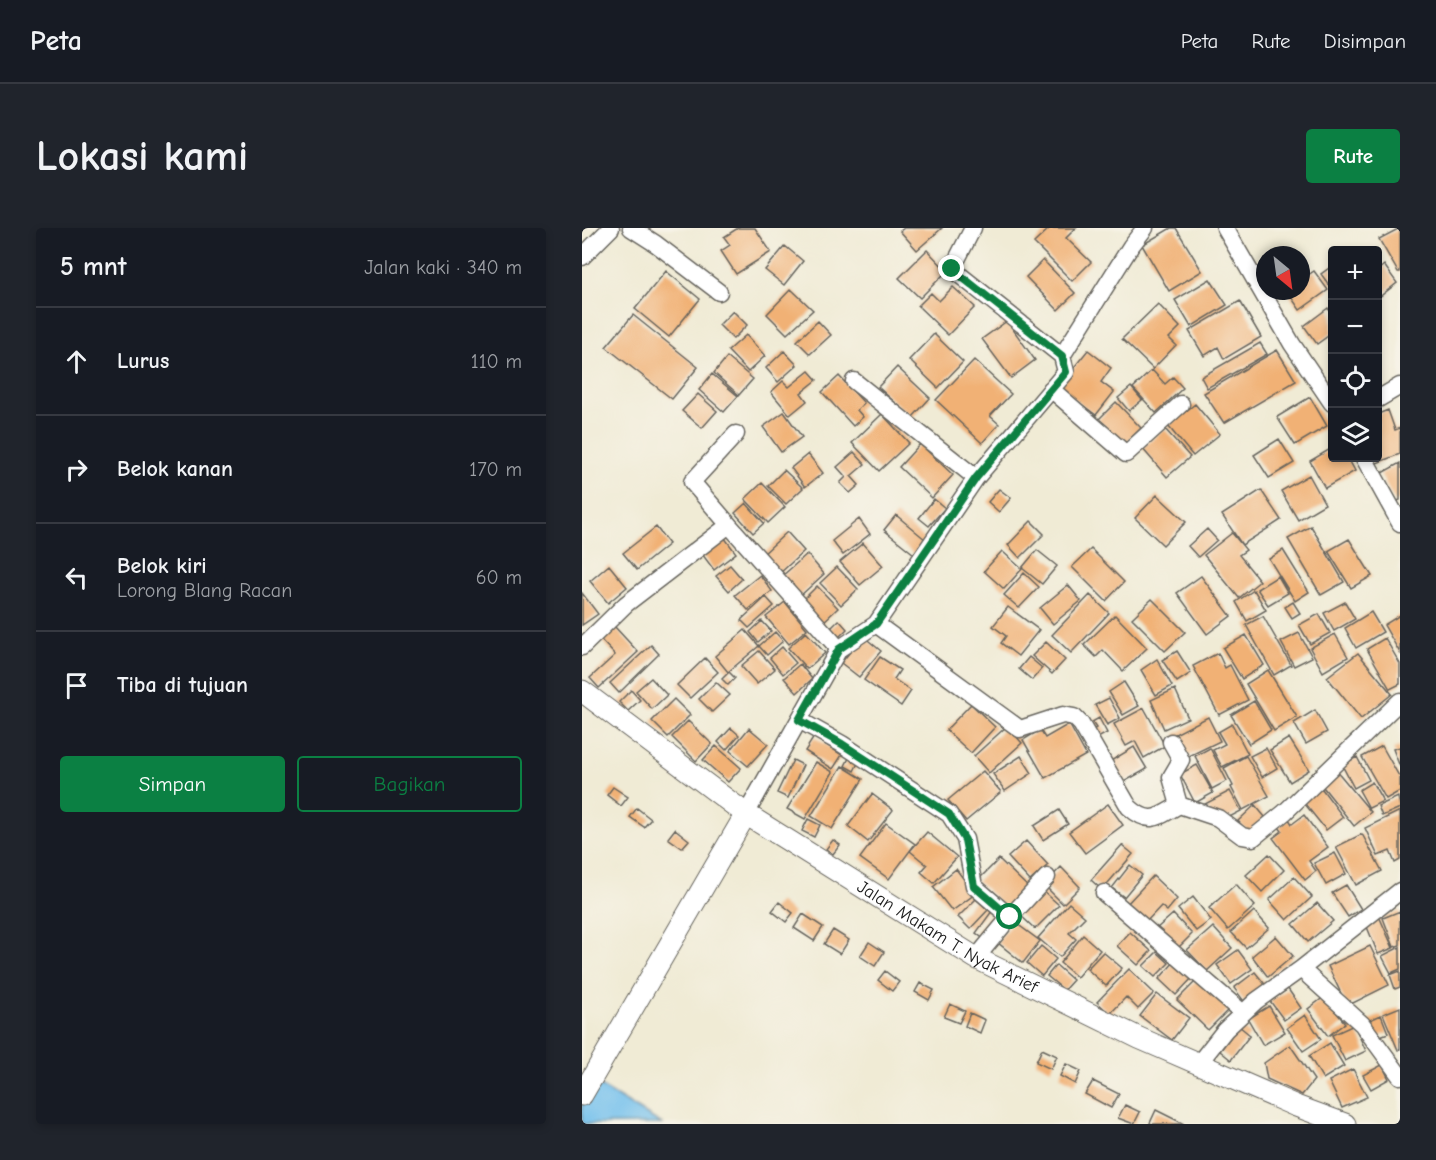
<!DOCTYPE html>
<html lang="id">
<meta charset="utf-8">
<style>
:root{--surface:#171b24;--page:#20242c;--text:#f1f3f6;--muted:#9ea1a6;--line:#363941;--accent:#0b8043}
body{margin:0;font-family:"Comic Neue",sans-serif;background:var(--page);color:var(--text)}
.controls{position:absolute;right:18px;top:18px;display:grid;overflow:hidden;border-radius:6px;box-shadow:0 3px 9px #0003}
.controls button{width:54px;height:54px;display:grid;place-items:center;padding:0;border:0;border-bottom:2px solid var(--line);background:var(--surface);color:var(--text);font:30px sans-serif}
.compass{position:absolute;left:674px;top:18px;width:54px;height:54px;border-radius:50%;background:var(--surface);box-shadow:0 3px 9px #0003;rotate:151deg}
.stop{position:absolute;width:18px;height:18px;margin:-14px;border:4px solid #0b8043;border-radius:50%;background:#fff}
.stop.end{background:#0b8043;border-color:#fff;box-shadow:0 2px 6px #0008}
.list{margin:0;padding:0;list-style:none}
h2{display:flex;justify-content:space-between;align-items:center;height:78px;margin:0;padding:0 24px;font-size:26px}
h2 small{font-size:20px;font-weight:400;color:var(--muted)}
.list li{display:grid;grid-template-columns:39px 1fr auto;gap:18px;align-items:center;box-sizing:border-box;height:108px;padding:0 24px;border-top:2px solid var(--line)}
.list b{display:block;font-size:22px;white-space:nowrap}
.list p{margin:0;font-size:20px;white-space:nowrap;color:var(--muted)}
.list em{font-size:20px;font-style:normal;color:var(--muted)}
.actions{display:flex;gap:12px;padding:18px 24px}
.actions a{flex:1;padding:14px 0;border:2px solid var(--accent);border-radius:6px;text-align:center;font-size:21px;color:var(--accent)}
.actions .main{background:var(--accent);color:#fff}
.icon{flex:none;width:33px;height:33px;fill:none;stroke:currentColor;stroke-width:2;stroke-linecap:round;stroke-linejoin:round}
.map{position:relative;flex:none;width:818px;height:896px;overflow:hidden;border-radius:6px}
header{display:flex;align-items:center;gap:36px;box-sizing:border-box;height:84px;padding:0 30px;background:var(--surface);border-bottom:2px solid var(--line)}
header strong{font-size:28px}
nav{display:flex;gap:33px;margin-inline-start:auto;font-size:21px}
.intro{display:flex;align-items:center;justify-content:space-between;box-sizing:border-box;height:144px;padding:0 36px}
h1{margin:0;font-size:42px}
.button{padding:15px 27px;border-radius:6px;background:var(--accent);color:#fff;font-size:21px;font-weight:700}
main{display:flex;gap:36px;padding:0 36px}
aside{flex:1;background:var(--surface);border-radius:6px;box-shadow:0 3px 9px #0003}
.map>svg:first-child{display:block}
</style>
<header>
<strong>Peta</strong>
<nav><a>Peta</a><a>Rute</a><a>Disimpan</a></nav>
</header>
<div class="intro"><h1>Lokasi kami</h1><a class="button">Rute</a></div>
<main>
<aside>
<h2>5 mnt<small>Jalan kaki · 340 m</small></h2>
<ul class="list">
<li><svg class="icon" aria-label="ahead" viewBox="0 0 24 24"><path d="M12 20V5M6 11l6-6 6 6"/></svg><div><b>Lurus</b></div><em>110 m</em></li>
<li><svg class="icon" aria-label="right" viewBox="0 0 24 24"><path d="M7 20v-9h11M14 6l5 5-5 5"/></svg><div><b>Belok kanan</b></div><em>170 m</em></li>
<li><svg class="icon" aria-label="left" viewBox="0 0 24 24"><path d="M17 20v-9H6M10 6l-5 5 5 5"/></svg><div><b>Belok kiri</b><p>Lorong Blang Racan</p></div><em>60 m</em></li>
<li><svg class="icon" aria-label="arrive" viewBox="0 0 24 24"><path d="M6 21V4h12l-3 4 3 4H6"/></svg><div><b>Tiba di tujuan</b></div></li>
</ul>
<div class="actions"><a class="main">Simpan</a><a>Bagikan</a></div>
</aside>
<div class="map">
<svg width="818" height="896" viewBox="0 0 818 896">
<rect width="100%" height="100%" fill="#f7f3e8"/>
<filter id="ink" filterUnits="userSpaceOnUse"><feTurbulence type="fractalNoise" baseFrequency=".0167" numOctaves="2"/><feDisplacementMap in="SourceGraphic" scale="12" xChannelSelector="R" yChannelSelector="G"/><feConvolveMatrix kernelMatrix="1 2 1 2 8 2 1 2 1" color-interpolation-filters="sRGB"/></filter>
<filter id="wash" filterUnits="userSpaceOnUse"><feTurbulence type="fractalNoise" baseFrequency=".008" numOctaves="4" result="noise"/><feDisplacementMap in="SourceGraphic" scale="24" xChannelSelector="R" yChannelSelector="G"/><feGaussianBlur stdDeviation="1.35" result="paint"/><feColorMatrix in="noise" values="0 0 0 0 0 0 0 0 0 0 0 0 0 0 0 0 0 1.4 0 .05"/><feComposite in="paint" operator="in"/></filter>
<g filter="url(#wash)">
<rect width="100%" height="100%" fill="#f0ebd5"/>
<path fill="#72c0ed" stroke="#476e84" stroke-width="1.5" d="M0,847L80,896H0Z"/>
<g id="blocks">
<path fill="#f1b175" d="M156,0H173L189,24L154,46L139,23L148,17L142,9Z
M322,0H360L335,22L318,3Z
M468,0H494L484,10L509,34L490,53L452,15Z
M589,0H594L620,43L587,63L560,17Z
M818,0V44H816L797,11Z
M203,18L221,33L202,57L183,42Z
M345,22L365,43L338,70L317,50Z
M461,32L493,65L476,82L444,49Z
M802,37L815,55L796,70V42Z
M750,38V61L739,46Z
M84,43L118,71L87,109L53,81Z
M732,43L746,62L718,82L705,63H719V52Z
M628,51L645,77L609,99L593,72Z
M371,59L393,79L366,107L336,78L349,65L357,73Z
M209,61L231,82L205,106L185,86Z
M658,73L679,109L642,131L636,119L622,128L607,103Z
M576,76L598,99L587,110L594,117L571,141L540,111Z
M746,80L750,86V105L735,116L722,98Z
M151,83L165,97L151,111L137,97Z
M51,87L116,139L90,171L24,119Z
M236,93L249,107L228,126L215,113Z
M425,93L453,132L429,150L400,111Z
M352,106L381,134L356,160L327,132Z
M164,107L183,128L166,144L146,123Z
M678,115L685,126L625,160L619,149Z
M506,122L529,140L519,154L532,164L514,187L476,159Z
M695,122L714,153L642,195L622,165Z
M202,123L215,137L196,154L184,140Z
M145,129L171,151L157,167L132,145Z
M392,132L429,166L408,188L417,196L400,215L354,172Z
M315,139L348,170L330,190L296,159Z
M570,142L583,156L591,149L601,160L574,185L551,160Z
M227,143L235,152L219,165L225,173L208,187L189,164L201,153L207,159Z
M130,146L156,168L142,184L117,162Z
M257,148L282,175L275,182L281,189L271,198L240,164Z
M549,159L560,172L547,183L536,170Z
M116,166L135,183L120,200L100,183Z
M728,169L745,198L713,217L695,189Z
M534,174L559,200L541,218L516,192Z
M613,176L638,206L611,228L586,198Z
M806,182L813,202L818,200V226L792,236L789,230H796V186Z
M202,184L220,209L199,224L181,199Z
M300,186L327,215L297,243L270,215Z
M583,201L608,229L585,249L560,220Z
M697,211L712,235L687,250L672,227Z
M338,216L371,247L350,270L317,239Z
M750,220V230H766L773,243L743,260L728,233Z
M272,224L283,236L269,248L277,257L268,265L258,255L264,249L255,239Z
M226,226L241,245L223,259L209,240Z
M818,235V272L813,274L798,246Z
M202,242L221,260L204,276L186,258Z
M727,247L743,276L716,292L699,263Z
M180,255L203,279L186,295L163,271Z
M417,261L429,270L417,284L406,274Z
M679,262L699,292L660,317L640,287Z
M575,267L604,294L581,317L553,290Z
M352,271L363,280L347,298L337,290Z
M164,275L182,295L171,305L153,285Z
M314,287L344,312L332,326L302,302Z
M277,291L288,306L261,327L250,313Z
M449,293L462,306L438,330L426,317Z
M729,298L762,354L739,367L706,311Z
M74,299L87,316L55,342L41,325Z
M625,301L635,312L616,329L606,318Z
M205,304L222,323L196,347L179,328Z
M650,305L664,322L657,327L678,353L657,370L622,327Z
M142,309L154,325L132,342L120,326Z
M767,311L790,348L769,360L746,323Z
M281,315L301,338L278,357L258,334Z
M509,321L542,354L524,373L490,339Z
M455,322L475,338L460,356L440,340Z
M701,322L727,364L713,373L687,331Z
M420,323L440,341L422,361L402,343Z
M225,326L242,346L217,369L199,349Z
M27,337L45,359L26,375L8,353Z
M148,337L160,351L147,363L134,348Z
M255,339L276,361L259,377L238,355Z
M442,345L457,359L437,380L422,367Z
M178,347L190,363L166,382L153,367Z
M619,348L649,388L625,406L595,365Z
M696,348L706,365L686,377L675,361Z
M486,357L499,373L471,396L458,380Z
M235,358L256,380L239,396L219,374Z
M672,362L684,382L665,393L654,374Z
M0,365L16,386L0,397Z
M508,367L527,385L489,425L470,407Z
M184,369L192,378L167,400L159,392Z
M570,371L603,404L583,423L550,390Z
M203,374L225,401L207,416L184,389Z
M711,374L718,385L710,390L703,379Z
M763,374L773,391L752,403L742,385Z
M426,379L457,402L436,428L419,415L424,408L411,398Z
M789,384L801,404L774,420L763,400Z
M737,386L748,405L728,416L717,397Z
M533,387L565,420L541,443L521,422L514,429L502,417Z
M818,387V425L802,397Z
M681,388L709,437L692,447L664,397Z
M257,392L265,401L256,410L248,401Z
M180,393L189,403L176,414L168,404Z
M32,398L56,424L17,460L8,450L33,427L18,411Z
M163,402L177,418L146,444L133,428Z
M193,404L201,413L185,427L177,418Z
M224,404L243,425L225,441L206,420Z
M717,405L730,429L712,438L699,414Z
M753,406L766,429L741,444L728,420Z
M664,407L682,437L660,451L641,420Z
M281,408L299,423L277,449L259,435Z
M803,410L818,436V456L808,461L785,421Z
M464,414L483,432L470,446L450,428Z
M69,417L77,426L37,465L28,455Z
M200,419L214,435L201,446L188,430Z
M177,423L193,441L175,456L159,438Z
M595,423L609,445L595,454L580,432Z
M636,425L643,440L648,437L666,472L637,487L611,438Z
M776,425L810,466L779,491L745,449Z
M298,429L318,442L312,451L329,463L319,478L282,452Z
M447,429L460,440L450,452L437,441Z
M123,430L136,444L108,470L95,457Z
M575,431L590,458L574,467L559,442Z
M218,436L230,451L215,465L202,450Z
M686,442L715,489L692,503L664,456Z
M147,444L153,450L146,457L140,451Z
M69,450L85,467L70,481L54,463Z
M134,454L148,467L130,484L117,471Z
M542,454L557,478L541,487L527,464Z
M593,461L606,490L582,501L569,472Z
M49,462L58,472L46,483L37,474Z
M527,470L538,490L525,497L513,477Z
M92,471L108,487L86,509L70,493Z
M672,473L689,502L667,516L649,487Z
M389,476L413,499L389,525L364,502Z
M562,480L583,518L562,530L553,513L544,518L532,496Z
M733,482L745,504L724,516L712,495Z
M626,489L638,513L605,529L593,506Z
M517,490L525,505L514,511L509,503L514,500L510,494Z
M106,493L130,516L114,533L90,509Z
M487,496L504,527L463,550L441,512L458,502L463,510Z
M650,496L666,526L640,539L631,522L643,516L636,504Z
M425,498L440,515L407,545L392,528Z
M149,500L157,507L144,522L136,514Z
M167,500L186,516L166,538L148,523Z
M232,509L260,527L251,541L223,523Z
M707,510L727,542L708,554L688,522Z
M134,518L159,540L146,554L121,532Z
M800,518L818,550V563L804,571L780,529Z
M552,519L565,541L540,555L527,534Z
M818,519V539L811,521Z
M628,520L645,553L630,561L613,528Z
M684,520L695,540L680,549L668,528Z
M268,528L277,533L272,543L263,538Z
M439,528L450,545L423,563L411,546Z
M664,528L687,568L661,582L649,559L651,558L642,540Z
M775,529L787,552L772,560L760,537Z
M211,532L221,537L206,570L195,565Z
M234,534L251,544L223,591L205,581Z
M615,537L631,565L613,575L598,546Z
M260,538L281,551L250,601L229,588Z
M754,542L789,584L772,598L738,555Z
M401,543L419,564L384,593L366,572Z
M790,554L801,573L787,580L777,562Z
M737,557L761,589L744,602L719,571Z
M31,559L46,569L39,578L25,567Z
M648,563L659,583L640,593L630,588L623,576Z
M290,566L311,582L286,614L266,598Z
M816,569L818,580L800,588L796,578Z
M526,576L541,597L503,625L487,604Z
M673,577L683,589L667,605L656,593Z
M55,580L69,591L62,599L48,589Z
M477,582L486,596L461,612L452,598Z
M818,583V632L813,635L808,623L796,628L783,600Z
M722,587L746,619L727,633L734,643L723,652L691,610L700,603L697,599L707,591L710,596Z
M226,591L238,597L232,609L220,603Z
M304,595L333,616L307,651L278,630Z
M93,601L107,612L100,620L86,610Z
M345,604L375,629L352,655L339,644L345,637L328,623Z
M780,606L800,643L774,657L754,619Z
M251,612L258,617L251,626L244,621Z
M444,613L466,637L448,653L426,629Z
M540,617L551,626L520,662L509,652Z
M753,625L764,646L744,657L732,635Z
M687,626L702,642L680,664L664,647Z
M417,631L448,661L427,683L395,653Z
M548,637L560,647L542,669L530,660Z
M479,639L498,659L481,676L462,657Z
M374,641L393,666L370,683L351,659Z
M571,648L595,671L585,683L579,678L563,695L544,677Z
M712,649L730,669L705,692L687,672Z
M654,656L673,678L646,702L627,680Z
M764,657L779,681L766,689L750,665Z
M459,661L477,677L453,701L436,685Z
M611,669L629,692L614,703L596,681Z
M394,671L406,682L388,701L376,689Z
M197,674L211,685L204,694L190,683Z
M487,675L503,689L487,705L494,711L478,729L456,710Z
M735,675L751,693L726,714L711,696Z
M410,683L419,691L403,712L394,705Z
M672,683L687,700L664,720L649,704Z
M818,683V717L812,719L801,690Z
M221,686L241,699L232,713L212,700Z
M591,686L610,706L594,722L574,701Z
M797,688L811,720L796,726L783,694Z
M431,693L458,713L441,735L415,714Z
M631,699L650,720L625,743L605,722Z
M251,702L267,712L258,726L242,716Z
M548,704L569,723L556,737L535,718Z
M501,707L518,722L495,749L478,735Z
M694,708L711,728L686,749L670,728Z
M287,714L302,724L293,738L278,728Z
M459,718L474,731L460,748L445,735Z
M788,718L807,757L765,778L746,738Z
M818,719V741L809,745L800,728Z
M656,722L670,741L649,756L635,737Z
M521,724L540,740L524,758L505,741Z
M575,724L587,735L573,749L561,738Z
M593,733L611,749L594,767L577,751Z
M474,737L491,752L482,762L465,748Z
M547,741L572,765L556,781L544,769L528,786L515,774Z
M303,743L317,754L310,763L296,752Z
M818,743V759L813,761L808,747Z
M673,744L685,759L664,776L652,760Z
M617,750L648,780L626,802L595,772Z
M338,755L352,762L347,772L333,764Z
M706,761L719,780L702,792L688,773Z
M575,766L607,790L590,812L558,788Z
M742,769L763,795L746,808L726,781Z
M368,776L383,783L377,795L362,789Z
M687,778L703,804L681,817L666,791Z
M818,779V821L816,822L801,786Z
M388,785L403,792L398,805L383,798Z
M723,787L739,811L721,823L705,800Z
M799,787L806,805L793,810L786,793Z
M772,797L784,823L763,833L750,807Z
M657,798L668,807L649,832L638,823Z
M748,815L762,838L741,851L727,828Z
M708,817L732,852L720,867L685,851L682,835Z
M460,821L475,828L469,841L454,834Z
M484,836L499,843L493,856L478,848Z
M800,837L807,851L789,861L781,847Z
M771,841L785,869L760,880L747,853Z
M511,853L537,866L529,880L503,866Z
M543,877L558,884L552,896L536,890Z
M574,882L602,896H570L568,895Z"/>
</g>
</g>
<g filter="url(#ink)">
<use href="#blocks" fill-opacity="0" stroke="#66645d" stroke-width="1.5"/>
<g fill="none" stroke-linecap="round" stroke-linejoin="round">
<defs>
<path id="minor" d="M49,0L74,16L137,64
M391,0L370,41L480,128
M643,0L710,116L750,175
M0,29L29,0
M272,153L394,250
M469,161L544,226L599,176
M796,171L818,158
M782,230L818,295
M147,297L110,254L154,206
M294,396L438,501L481,487L492,489L499,496L547,579C568,598 576,589 597,577L636,590L660,608L671,610L703,584L818,473
M0,419L44,376L147,297L257,421
M217,492L260,516L367,586L383,611L392,658L428,689
M589,514L599,532L589,549L597,577
M164,586L257,421L294,396L394,250L484,144L480,128L549,18L563,0
M522,665L661,785
M394,730L428,689L465,649
M719,741L780,796L818,848
M617,835L643,802L674,773L719,741L818,663"/>
<g id="tertiary">
<path id="s1" d="M0,463L164,586L394,730L557,810L714,878L763,896"/>
<path d="M0,867L164,586"/>
</g>
</defs>
<use href="#minor" stroke="#66645d" stroke-width="19"/>
<use href="#tertiary" stroke="#66645d" stroke-width="23"/>
<use href="#minor" stroke="#fff" stroke-width="16"/>
<use href="#tertiary" stroke="#fff" stroke-width="21"/>
</g>
</g>
<g fill="none" stroke-linecap="round" stroke-linejoin="round" filter="url(#ink)">
<path stroke="#0b8043" stroke-width="8" d="M370,41L480,128L484,144L394,250L294,396L257,421L217,492L260,516L367,586L383,612L392,658L428,689"/>
</g>
<g text-anchor="middle" stroke-width="4.5" stroke-linejoin="round" paint-order="stroke">
<g font-size="18" fill="#1c1c1c" stroke="#f7f3e8">
<text dy="6" stroke="none"><textPath href="#s1" startOffset="441">Jalan Makam T. Nyak Arief</textPath></text>
</g>
</g>
</svg>
<div class="controls">
<button>+</button>
<button>−</button>
<button><svg class="icon" aria-label="locate" viewBox="0 0 24 24"><circle cx="12" cy="12" r="6"/><path d="M12 2v4M12 18v4M2 12h4M18 12h4"/></svg></button>
<button><svg class="icon" aria-label="layers" viewBox="0 0 24 24"><path d="M12 4l9 5-9 5-9-5zM3 14l9 5 9-5"/></svg></button>
</div>
<svg class="compass" viewBox="-18 -18 36 36"><path d="M0-13l5 13h-10z" fill="#e53935"/><path d="M0 13l5-13h-10z" fill="#9ea1a6"/></svg>
<div class="stop" style="left:428px;top:689px"></div>
<div class="stop end" style="left:370px;top:41px"></div>
</div>
</main>
